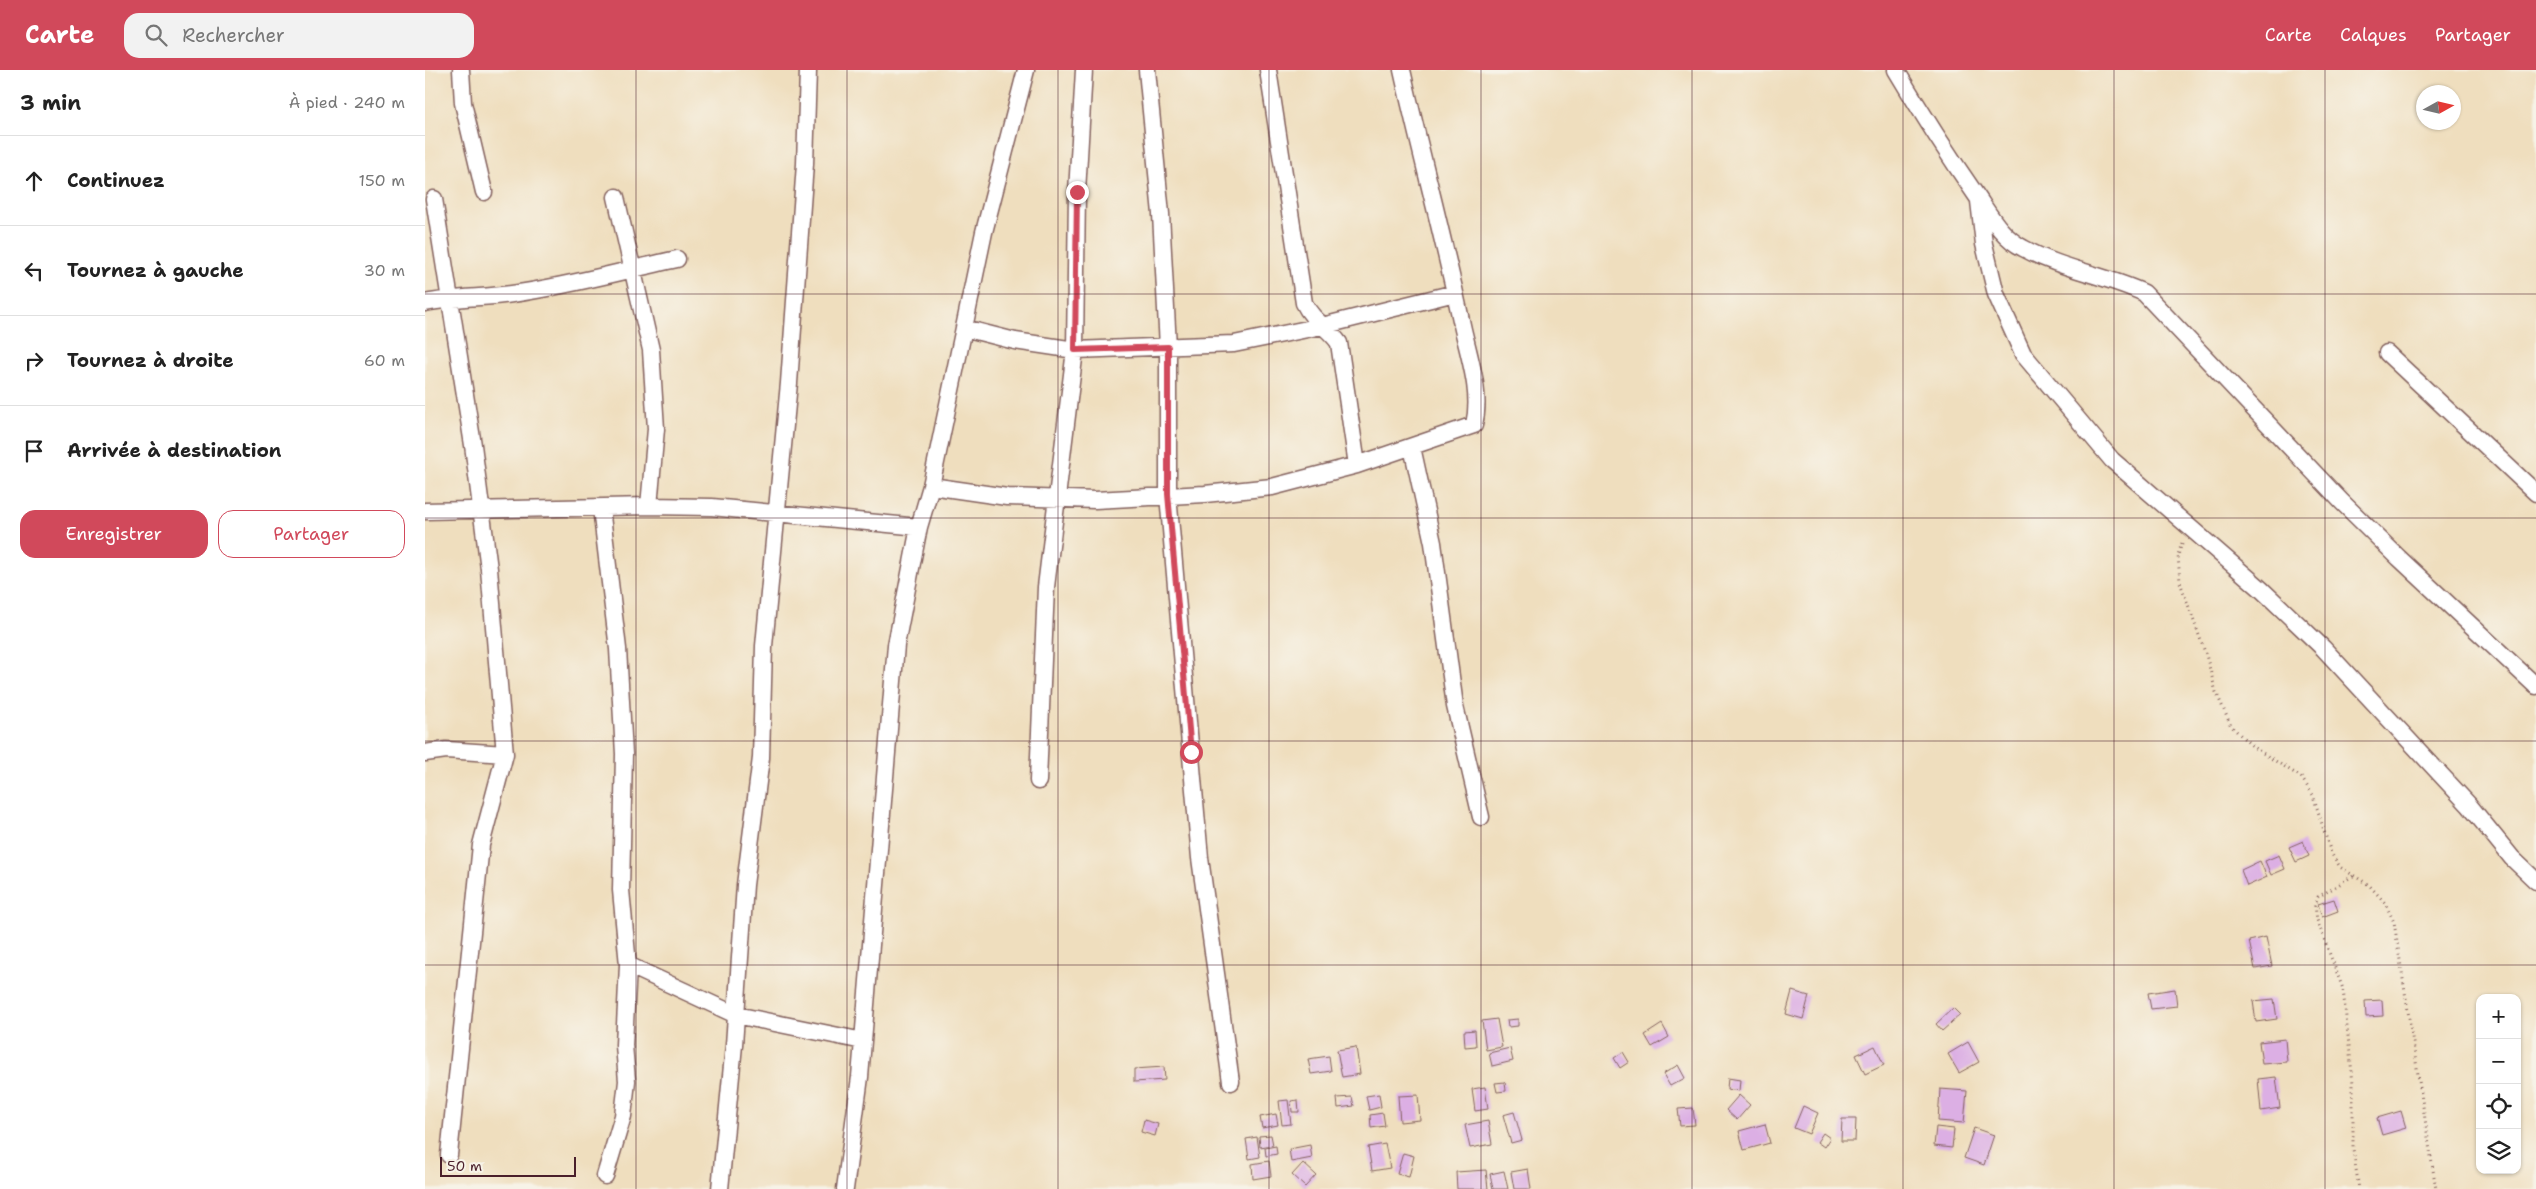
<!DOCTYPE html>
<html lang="fr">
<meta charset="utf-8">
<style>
:root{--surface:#fff;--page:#f2f2f2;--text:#222;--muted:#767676;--line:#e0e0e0;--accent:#d1495b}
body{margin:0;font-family:"Shantell Sans",sans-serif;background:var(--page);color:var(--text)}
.controls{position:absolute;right:15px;bottom:15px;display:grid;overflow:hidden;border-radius:10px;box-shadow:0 1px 4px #0004}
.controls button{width:45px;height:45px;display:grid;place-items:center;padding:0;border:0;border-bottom:1px solid var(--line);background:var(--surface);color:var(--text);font:25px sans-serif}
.compass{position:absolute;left:1991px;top:15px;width:45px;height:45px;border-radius:50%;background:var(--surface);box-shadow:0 1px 4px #0004;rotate:82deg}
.scale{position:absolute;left:15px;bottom:12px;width:136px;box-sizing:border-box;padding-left:5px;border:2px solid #4a1f2b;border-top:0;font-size:14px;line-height:18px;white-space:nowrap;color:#4a1f2b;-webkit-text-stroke:4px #f7f3e8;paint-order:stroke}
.stop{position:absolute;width:15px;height:15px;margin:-11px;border:4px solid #d1495b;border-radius:50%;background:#fff}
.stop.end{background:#d1495b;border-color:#fff;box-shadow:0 1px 5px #0008}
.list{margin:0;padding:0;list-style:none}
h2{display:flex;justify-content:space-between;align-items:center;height:65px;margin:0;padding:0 20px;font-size:21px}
h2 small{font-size:16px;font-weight:400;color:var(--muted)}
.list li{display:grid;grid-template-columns:32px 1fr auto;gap:15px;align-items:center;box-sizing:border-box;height:90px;padding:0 20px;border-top:1px solid var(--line)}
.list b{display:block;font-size:19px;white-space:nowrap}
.list em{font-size:16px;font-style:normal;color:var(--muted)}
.actions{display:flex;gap:10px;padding:15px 20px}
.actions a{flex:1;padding:11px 0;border:1px solid var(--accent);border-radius:15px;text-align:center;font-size:18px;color:var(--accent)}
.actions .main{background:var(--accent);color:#fff}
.icon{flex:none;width:28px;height:28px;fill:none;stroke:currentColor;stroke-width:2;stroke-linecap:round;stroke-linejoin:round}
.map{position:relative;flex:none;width:2111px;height:1119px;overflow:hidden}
header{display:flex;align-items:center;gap:30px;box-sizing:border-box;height:70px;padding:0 25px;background:var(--accent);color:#fff}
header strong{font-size:24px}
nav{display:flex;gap:28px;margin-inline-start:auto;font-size:18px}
.search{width:350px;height:45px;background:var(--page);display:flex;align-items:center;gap:12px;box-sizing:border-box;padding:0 18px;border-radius:15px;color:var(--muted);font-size:19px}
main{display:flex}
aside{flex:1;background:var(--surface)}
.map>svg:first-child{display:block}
</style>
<header>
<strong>Carte</strong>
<div class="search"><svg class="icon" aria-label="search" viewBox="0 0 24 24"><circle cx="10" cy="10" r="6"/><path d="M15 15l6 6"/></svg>Rechercher</div>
<nav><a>Carte</a><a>Calques</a><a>Partager</a></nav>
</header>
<main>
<aside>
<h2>3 min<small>À pied · 240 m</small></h2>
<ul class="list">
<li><svg class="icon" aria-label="ahead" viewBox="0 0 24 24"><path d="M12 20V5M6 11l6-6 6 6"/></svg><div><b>Continuez</b></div><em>150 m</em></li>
<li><svg class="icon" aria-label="left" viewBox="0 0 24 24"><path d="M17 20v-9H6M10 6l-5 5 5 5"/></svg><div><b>Tournez à gauche</b></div><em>30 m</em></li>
<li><svg class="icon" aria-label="right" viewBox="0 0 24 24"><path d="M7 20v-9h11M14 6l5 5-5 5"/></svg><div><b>Tournez à droite</b></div><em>60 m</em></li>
<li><svg class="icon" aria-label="arrive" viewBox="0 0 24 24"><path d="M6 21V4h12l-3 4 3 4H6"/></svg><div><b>Arrivée à destination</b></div></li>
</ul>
<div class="actions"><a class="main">Enregistrer</a><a>Partager</a></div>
</aside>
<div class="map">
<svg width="2111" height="1119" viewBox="0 0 2111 1119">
<rect width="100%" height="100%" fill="#f7f3e8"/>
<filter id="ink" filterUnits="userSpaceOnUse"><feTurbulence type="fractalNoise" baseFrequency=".02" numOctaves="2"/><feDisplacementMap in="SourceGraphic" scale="10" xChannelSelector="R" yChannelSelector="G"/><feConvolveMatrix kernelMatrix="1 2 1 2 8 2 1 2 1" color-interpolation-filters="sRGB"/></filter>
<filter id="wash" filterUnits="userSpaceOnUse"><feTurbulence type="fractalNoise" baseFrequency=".0096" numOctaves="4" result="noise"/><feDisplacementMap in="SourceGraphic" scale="20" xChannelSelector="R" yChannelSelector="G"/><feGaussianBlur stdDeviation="1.12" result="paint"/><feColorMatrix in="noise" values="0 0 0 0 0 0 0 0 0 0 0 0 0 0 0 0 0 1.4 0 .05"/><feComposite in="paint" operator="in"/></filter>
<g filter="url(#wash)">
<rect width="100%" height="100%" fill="#efdebe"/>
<g id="blocks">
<path fill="#dcafe4" d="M1878,771L1884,786L1871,792L1864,777Z
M1854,785L1860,799L1846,805L1840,791Z
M1835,791L1842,807L1822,816L1816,800Z
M1909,829L1913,841L1897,847L1893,834Z
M1841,867L1847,896L1830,899L1824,871Z
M1750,919L1752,936L1726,939L1723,923Z
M1367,921L1384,926L1378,949L1361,944Z
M1849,929L1852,949L1831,952L1828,931Z
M1957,930L1958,946L1941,947L1940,931Z
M1528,938L1535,945L1517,961L1511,954Z
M1072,949L1077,977L1061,980L1057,951Z
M1093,949V956L1083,957L1082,950Z
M1237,954L1244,967L1227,977L1220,965Z
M1050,960L1051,976L1040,977L1039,961Z
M1860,969L1862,992L1837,994L1834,972Z
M1543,972L1554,992L1534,1003L1523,984Z
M1450,976L1459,995L1440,1004L1431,985Z
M931,977L935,1004L917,1007L912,980Z
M1085,978L1088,991L1067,996L1064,983Z
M1198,982L1204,992L1195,998L1189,988Z
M904,986L906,1001L886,1004L883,989Z
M1253,995L1260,1008L1245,1016L1238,1004Z
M739,997L740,1010L709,1012V999Z
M1851,1007L1855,1038L1836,1041L1833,1009Z
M1303,1008L1315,1010L1314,1021L1302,1019Z
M1080,1012L1081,1021L1072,1022L1070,1013Z
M1060,1017L1063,1039L1050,1041L1047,1019Z
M1515,1019L1542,1021L1539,1053L1513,1051Z
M954,1024L956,1037L944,1040L941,1026Z
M993,1025L995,1050L975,1052L973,1026Z
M1314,1025L1325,1035L1312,1050L1301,1040Z
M927,1027L929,1036L913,1038L912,1028Z
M863,1030L866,1054L857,1055L854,1031Z
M873,1030L874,1042H867L866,1031Z
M1378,1036L1393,1043L1384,1064L1369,1058Z
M1268,1038L1270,1055L1255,1056L1253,1039Z
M1976,1041L1981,1058L1957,1065L1952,1048Z
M1089,1042L1097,1070L1086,1073L1078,1045Z
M958,1043L960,1056L946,1058L945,1045Z
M851,1044L853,1055L837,1058L835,1047Z
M1417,1049H1431L1430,1071H1416Z
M719,1050L733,1054L730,1066L716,1062Z
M1063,1051L1067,1074L1045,1078L1040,1055Z
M1340,1054L1345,1073L1319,1080L1314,1061Z
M1511,1057L1529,1059L1527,1078L1509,1076Z
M1549,1058L1569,1065L1559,1095L1539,1088Z
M1398,1063L1405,1068L1399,1077L1392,1072Z
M846,1065L848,1075L835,1077L834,1066Z
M832,1067L835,1087L824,1089L821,1069Z
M960,1074L965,1098L947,1101L943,1077Z
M885,1075L887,1088L866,1092L864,1079Z
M851,1076L852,1084L841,1086L840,1078Z
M978,1083L989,1086L984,1107L972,1104Z
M844,1091L846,1106L828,1109L827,1094Z
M878,1093L891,1105L880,1117L867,1105Z
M1103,1099L1106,1119H1089L1086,1102Z
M1061,1100L1063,1119H1032L1031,1102Z
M1079,1101L1083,1119H1068L1065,1104Z"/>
</g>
</g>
<g filter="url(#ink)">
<use href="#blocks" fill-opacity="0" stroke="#84625e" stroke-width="1"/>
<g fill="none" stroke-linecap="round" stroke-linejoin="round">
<defs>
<path id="street" d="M36,0L38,33L59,122
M722,0L736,144L743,277V425L775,788L806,1012
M843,0L879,233C888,252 903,257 914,273L932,395
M1471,0C1497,44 1524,86 1553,128C1566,147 1577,167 1598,178C1636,199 1680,205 1719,223L1917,432L1974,488L2111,616
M191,127L226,280L231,359L224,436
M9,129L48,375L64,499L80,684L56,775L24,1085
M1554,131L1559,174L1571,224L1598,284L1687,390L1836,519L1898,578L2044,735L2087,788L2111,811
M0,233C29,227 58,228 87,224C143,216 197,201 252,189
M539,258L590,271L650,280L809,274L897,256L1030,223
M1962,283L2111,423
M987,377L1008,473L1030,636L1056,747
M506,416L582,427L670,430L780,424L847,417L932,395L1049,355C1057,323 1044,287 1037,255C1019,169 996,85 977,0
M176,438L193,579L199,684L196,820L203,895L199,975L202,1011L198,1046L180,1106
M0,441L224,436L287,437L494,457
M0,683L21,680L80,684
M613,711L621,517L650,280L652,122L659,0
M203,895L311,945L438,971
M295,1119L309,975L320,815L336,688L339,576L364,313L380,94L383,1
M420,1119L435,1007L471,575L494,457L506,416L559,162L601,0"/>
</defs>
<use href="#street" stroke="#84625e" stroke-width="19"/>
<path stroke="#84625e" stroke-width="3" stroke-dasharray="1 4" stroke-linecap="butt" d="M1757,473L1753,485L1755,512L1781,585L1791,622L1806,656L1828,677L1876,707L1888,725L1906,783L1915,797L1944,815L1960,833L1969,852L2011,1119
M1928,806L1893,827L1890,836L1892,850L1918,919L1928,1013V1079L1934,1119"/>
<use href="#street" stroke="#fff" stroke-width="16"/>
</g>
</g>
<g fill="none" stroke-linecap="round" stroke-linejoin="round" filter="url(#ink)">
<path stroke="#d1495b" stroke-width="6" d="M652,122L650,280L743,277V424L766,682"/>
</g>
<path fill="none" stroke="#4a1f2b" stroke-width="1" stroke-opacity="0.55" d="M211,0V1119M422,0V1119M633,0V1119M844,0V1119M1056,0V1119M1267,0V1119M1478,0V1119M1689,0V1119M1900,0V1119M0,224H2111M0,448H2111M0,671H2111M0,895H2111"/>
</svg>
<div class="controls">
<button>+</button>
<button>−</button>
<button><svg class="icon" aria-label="locate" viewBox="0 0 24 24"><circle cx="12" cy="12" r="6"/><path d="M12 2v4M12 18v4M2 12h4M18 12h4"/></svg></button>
<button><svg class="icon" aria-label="layers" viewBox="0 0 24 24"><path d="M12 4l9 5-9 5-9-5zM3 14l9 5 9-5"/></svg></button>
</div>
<svg class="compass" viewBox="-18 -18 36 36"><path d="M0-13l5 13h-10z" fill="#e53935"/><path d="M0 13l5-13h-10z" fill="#767676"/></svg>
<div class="scale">50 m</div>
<div class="stop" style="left:766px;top:682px"></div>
<div class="stop end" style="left:652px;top:122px"></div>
</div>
</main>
